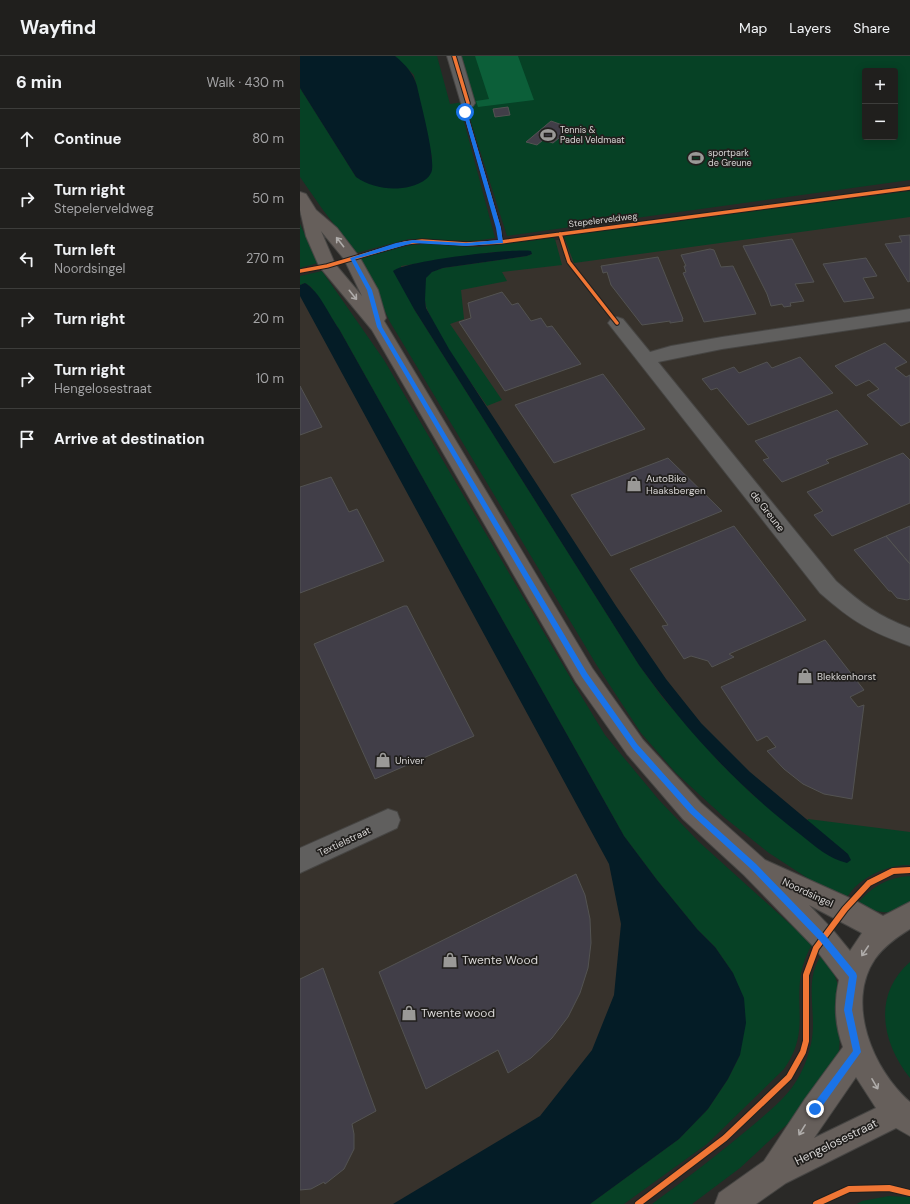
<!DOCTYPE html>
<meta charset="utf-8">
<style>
:root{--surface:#201f1d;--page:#2d2c2a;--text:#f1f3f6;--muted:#a2a2a4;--line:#3d3d3b}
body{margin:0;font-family:"DM Sans",sans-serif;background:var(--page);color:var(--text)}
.controls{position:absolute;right:12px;top:12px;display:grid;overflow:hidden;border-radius:4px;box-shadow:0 2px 10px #0003}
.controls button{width:36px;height:36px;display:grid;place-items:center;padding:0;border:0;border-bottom:1px solid var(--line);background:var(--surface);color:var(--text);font:20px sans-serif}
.stop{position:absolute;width:12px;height:12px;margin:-9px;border:3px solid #1a73e8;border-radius:50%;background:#fff}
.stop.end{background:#1a73e8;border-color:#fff;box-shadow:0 1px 4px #0008}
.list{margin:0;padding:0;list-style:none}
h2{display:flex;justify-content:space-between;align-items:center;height:52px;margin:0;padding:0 16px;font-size:17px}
h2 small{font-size:13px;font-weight:400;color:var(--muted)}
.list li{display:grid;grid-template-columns:26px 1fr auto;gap:12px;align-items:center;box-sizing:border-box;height:60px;padding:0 16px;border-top:1px solid var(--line)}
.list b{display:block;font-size:15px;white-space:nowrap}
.list p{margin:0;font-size:13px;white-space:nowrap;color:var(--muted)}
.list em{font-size:13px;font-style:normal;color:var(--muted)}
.icon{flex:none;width:22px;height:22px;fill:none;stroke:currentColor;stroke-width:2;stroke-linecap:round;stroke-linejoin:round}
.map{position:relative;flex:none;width:610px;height:1148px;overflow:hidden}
header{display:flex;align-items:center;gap:24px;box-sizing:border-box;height:56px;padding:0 20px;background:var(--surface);border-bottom:1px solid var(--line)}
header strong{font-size:19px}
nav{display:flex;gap:22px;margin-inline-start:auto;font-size:14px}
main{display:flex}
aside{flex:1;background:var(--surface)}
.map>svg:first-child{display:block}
</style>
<header>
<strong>Wayfind</strong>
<nav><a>Map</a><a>Layers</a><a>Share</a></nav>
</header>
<main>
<aside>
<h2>6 min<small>Walk · 430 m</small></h2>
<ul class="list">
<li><svg class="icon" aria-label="ahead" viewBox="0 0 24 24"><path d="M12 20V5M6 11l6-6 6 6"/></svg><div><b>Continue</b></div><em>80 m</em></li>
<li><svg class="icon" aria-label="right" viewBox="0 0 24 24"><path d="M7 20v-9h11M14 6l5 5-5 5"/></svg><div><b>Turn right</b><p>Stepelerveldweg</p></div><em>50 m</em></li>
<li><svg class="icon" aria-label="left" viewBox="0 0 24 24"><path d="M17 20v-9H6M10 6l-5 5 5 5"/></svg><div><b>Turn left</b><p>Noordsingel</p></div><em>270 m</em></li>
<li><svg class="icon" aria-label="right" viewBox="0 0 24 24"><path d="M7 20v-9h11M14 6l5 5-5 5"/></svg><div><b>Turn right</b></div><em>20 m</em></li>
<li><svg class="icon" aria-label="right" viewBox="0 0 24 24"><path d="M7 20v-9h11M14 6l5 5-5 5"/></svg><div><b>Turn right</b><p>Hengelosestraat</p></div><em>10 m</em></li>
<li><svg class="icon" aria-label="arrive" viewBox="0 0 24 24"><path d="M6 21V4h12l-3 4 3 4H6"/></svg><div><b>Arrive at destination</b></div></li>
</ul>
</aside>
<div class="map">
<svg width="610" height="1148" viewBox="0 0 610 1148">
<rect width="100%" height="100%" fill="#2a2927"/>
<path fill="#37322c" d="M610,141V805L534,796L444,723L315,564L92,204Z
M0,224L400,947L173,1148H0Z"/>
<path fill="#064125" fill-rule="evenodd" d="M95,0H137L150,48L164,46L162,58L195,182L173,185L109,183L56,197L23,154L0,121V32L56,121L92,132L108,131L132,102L114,19Z
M150,0H610V124L207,180ZM565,15H595V81H565Z
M610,135V161L274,207L264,181L268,179Z
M0,168L18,207L0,212Z
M253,182L255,183L262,209L202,216L207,225L161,234L164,263L150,268L202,344L187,350C166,319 142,287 127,253C124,246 123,227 127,220C131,215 137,214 143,212L227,200L232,198L228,195L195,196L101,210L114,253L339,609L362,641L419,706L454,740L526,781L507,765L508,763L610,776V809C590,809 570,817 555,831C550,836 548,842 541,844L469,797L425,762L376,717L341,677L296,608L90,266L60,202L111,189L130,188L179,191Z
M22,215L84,304L274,628L305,679L359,744L398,785L512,888C507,898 503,907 501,917C495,955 509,977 484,1013L407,1088L324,1148H290L379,1083L408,1053L428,1023L440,999L433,917L415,891L397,873L357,824L324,780L39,273L11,231L5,227L0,229V220Z
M610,820V851C590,860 576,857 558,847C571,831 588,821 610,820Z
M523,897L531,909L538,929L540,978L539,995L535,1010L508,1049L440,1112L392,1148H352C386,1123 420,1097 452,1070C467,1057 484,1044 495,1027C503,1015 508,1001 511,988C518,956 502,924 523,897Z
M610,906V1022C582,987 572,939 610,906Z
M589,1140L610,1141V1148H557L562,1145Z"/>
<path fill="#0c5f39" d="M175,0H218L234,44L178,51L176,45L189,43Z"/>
<path fill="#041c26" d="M0,0H95C106,9 113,17 117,30C120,45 137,106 131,117C127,126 112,131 102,132C86,134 69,130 56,121L0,32Z
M231,195L232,198L227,200L143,212L132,216L126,222L125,244L126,252L149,293L316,550L366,623L401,667L450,716L548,798L551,804L547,807C529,803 515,790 501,779C438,731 385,673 339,609L114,253L93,215C104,205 213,192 231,195Z
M5,227C20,236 29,259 39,273L324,780L357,824L397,873L415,891L433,917L444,942L446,967L440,999L428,1023L408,1053L379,1083L290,1148H93L240,1060L292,994L314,939L321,868L309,808L0,240V229Z"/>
<path fill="#413e48" stroke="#535352" d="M208,51L210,59L195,61L193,53Z
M251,65L271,72L253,87L243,84L237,89L226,86Z
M610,179V225L608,226L585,188L602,186L599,180Z
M492,183L514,226L495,228L504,245L490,247L491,250L484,251L482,248L471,250L467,238L443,190Z
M410,193L414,194L421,211L433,210L456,258L404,266L383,217L386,216L384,210H386L381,199Z
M358,201L383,263H382L383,265L370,267V265L342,269L311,229L307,216L303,217L301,210Z
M566,202L577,220L563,222L574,242L544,246L523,208Z
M202,236L212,249L218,247L231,265L241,262L247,271L252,270L281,308L205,335L159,266L171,262L168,247Z
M585,287L607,306L595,312L606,321L610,319V366L601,370L567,339L579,333L569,324L556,330L535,310Z
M500,301L533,337L448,369L417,332L411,334L402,323L434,311L439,317L467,306L472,312Z
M303,318L345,373L254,407L215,349Z
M0,330L22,371L0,379Z
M537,354L568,388L526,404L529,407L482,426L463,404L469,402L455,385Z
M603,397L610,404V447L532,480L514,459L523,455L507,436Z
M368,402L422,455L311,500L271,439Z
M31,421L49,456L57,453L84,505L0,537V431Z
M434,470L506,564L429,598L434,601L412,611L408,605L391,600L384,603L362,570L368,569L330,513Z
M610,470V507H609L586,480Z
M586,480L610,508V543L607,544L597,542L591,535H589L554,494Z
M104,550H107L174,680L75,723L14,588Z
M525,584L564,634L550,641L558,651L564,649L552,743L524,738L503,728L484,713L467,695L476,691L467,680L457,685L421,631Z
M276,818L285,839L290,863L291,887L288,912L280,937L268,961L252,982L231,1002L208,1017L198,994L126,1033L79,916Z
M23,912L76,1055L52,1068L54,1078V1093L44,1113L25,1128L24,1126L11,1133L0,1134V923Z"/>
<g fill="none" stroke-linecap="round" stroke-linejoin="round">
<defs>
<path id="minor" d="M147,0H161L175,47L173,50H163L161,47Z
M610,253V265L422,293L358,306L536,525C561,547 578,560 610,572V590C570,576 552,565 520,537L308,267L311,263L317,261L323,263L350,296L371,290L422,281Z
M88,753L97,756L100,764L97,772L0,817V792Z"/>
<path id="major" d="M0,136L6,138L16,154L37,172L60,202L78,234L86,262L84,265L292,612L343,684L401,747L465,804L554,844L583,860L610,846V873C597,881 584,890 575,903C545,947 573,1014 610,1046V1080L596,1072L486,1127L456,1148H415L419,1137L464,1105L505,1043L543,991C535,970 534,946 539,924L514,891L444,819L383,763L327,698L276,626L72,274L19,210L6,180L0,154ZM21,175L44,203L62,240L35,208ZM509,849L562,877L550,895L532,873ZM556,1021L576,1052L514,1082Z"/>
</defs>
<use href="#minor" stroke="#464543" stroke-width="2"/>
<use href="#major" stroke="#464543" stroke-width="2"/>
<use href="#minor" fill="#605f5e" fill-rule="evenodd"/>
<use href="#major" fill="#665f5b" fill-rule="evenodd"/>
<defs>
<path id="cycleway-far1" d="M154,0L168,47L165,56L199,172L201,186
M260,178L269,206L317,267
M0,215L27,210L105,187L122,185L166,188L201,186L610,132"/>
<path id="cycleway" d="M338,1148L425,1082L489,1021L503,996L506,985V919L516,892L545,853L569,827L593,815L610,814
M516,1148L549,1133L589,1132L610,1137"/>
</defs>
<use href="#cycleway-far1" stroke="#211f1d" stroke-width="5.5"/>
<use href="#cycleway" stroke="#211f1d" stroke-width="8"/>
<use href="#cycleway-far1" stroke="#f07635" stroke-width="3.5"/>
<use href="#cycleway" stroke="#f07635" stroke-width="6"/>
</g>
<defs><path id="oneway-shaft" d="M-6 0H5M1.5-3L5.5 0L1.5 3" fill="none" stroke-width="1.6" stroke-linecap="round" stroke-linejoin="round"/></defs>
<g stroke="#afacaa">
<use href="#oneway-shaft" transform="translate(40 186) rotate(-128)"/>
<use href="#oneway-shaft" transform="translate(53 239) rotate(51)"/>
<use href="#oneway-shaft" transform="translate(565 895) rotate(124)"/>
<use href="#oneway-shaft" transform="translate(575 1028) rotate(60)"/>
<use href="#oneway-shaft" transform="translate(502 1074) rotate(122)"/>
</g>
<path fill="#1a73e8" d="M165,55L167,56L201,172L203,187L166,190L113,187L55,203L72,234L82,271L287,617L337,688L395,753L456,808L525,879L556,917L557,920L552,954L561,996L518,1056L515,1057L511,1053L512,1050L553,995L544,954L549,921L520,885L451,813L390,757L333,693L282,621L77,271L67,234L50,202L96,187L113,184L166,187L198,184L196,172L163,56Z"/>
<defs>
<symbol id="stadium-bare" viewBox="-9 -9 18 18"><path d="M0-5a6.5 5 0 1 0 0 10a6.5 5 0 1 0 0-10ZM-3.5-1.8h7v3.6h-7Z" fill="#9a9997" stroke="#211f1d" stroke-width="2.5" paint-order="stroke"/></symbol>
<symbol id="shop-bare" viewBox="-9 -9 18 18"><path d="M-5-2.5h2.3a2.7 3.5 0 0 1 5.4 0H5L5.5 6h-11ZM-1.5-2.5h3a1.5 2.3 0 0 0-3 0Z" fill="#9a9997" stroke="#211f1d" stroke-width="2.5" paint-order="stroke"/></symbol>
</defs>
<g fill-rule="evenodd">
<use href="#stadium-bare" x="237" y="68" width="22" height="22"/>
<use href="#stadium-bare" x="385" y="91" width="22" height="22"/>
<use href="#shop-bare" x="323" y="417" width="22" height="22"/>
<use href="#shop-bare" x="494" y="609" width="22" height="22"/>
<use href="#shop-bare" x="72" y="693" width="22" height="22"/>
<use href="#shop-bare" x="139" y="893" width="22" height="22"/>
<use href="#shop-bare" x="98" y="946" width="22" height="22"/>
</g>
<g text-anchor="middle" stroke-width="3.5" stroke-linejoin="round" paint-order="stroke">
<g font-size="9" fill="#d7d5d4" stroke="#211f1d" text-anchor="start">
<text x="260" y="77">Tennis &amp;<tspan x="260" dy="10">Padel Veldmaat</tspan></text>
<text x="408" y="100">sportpark<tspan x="408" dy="10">de Greune</tspan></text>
</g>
<g font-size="9" fill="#d7d5d4" stroke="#211f1d">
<text transform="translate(303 164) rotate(-7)" y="3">Stepelerveldweg</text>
</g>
<g font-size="10" fill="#d7d5d4" stroke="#211f1d" text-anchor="start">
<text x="346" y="426">AutoBike<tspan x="346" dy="12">Haaksbergen</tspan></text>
<text x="517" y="624">Blekkenhorst</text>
<text x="95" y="708">Univer</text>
</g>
<g font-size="10" fill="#d7d5d4" stroke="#211f1d">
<text transform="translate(468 455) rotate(52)" y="4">de Greune</text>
<text transform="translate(44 785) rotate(-25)" y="4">Textielstraat</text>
<text transform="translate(508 836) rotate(25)" y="4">Noordsingel</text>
</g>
<g font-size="12" fill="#d7d5d4" stroke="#211f1d" text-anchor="start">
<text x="162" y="908">Twente Wood</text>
<text x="121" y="961">Twente wood</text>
</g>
<g font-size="12" fill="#d7d5d4" stroke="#211f1d">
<text transform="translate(536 1086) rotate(-26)" y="4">Hengelosestraat</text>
</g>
</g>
</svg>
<div class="controls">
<button>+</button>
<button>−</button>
</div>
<div class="stop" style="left:165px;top:56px"></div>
<div class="stop end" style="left:515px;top:1053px"></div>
</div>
</main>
